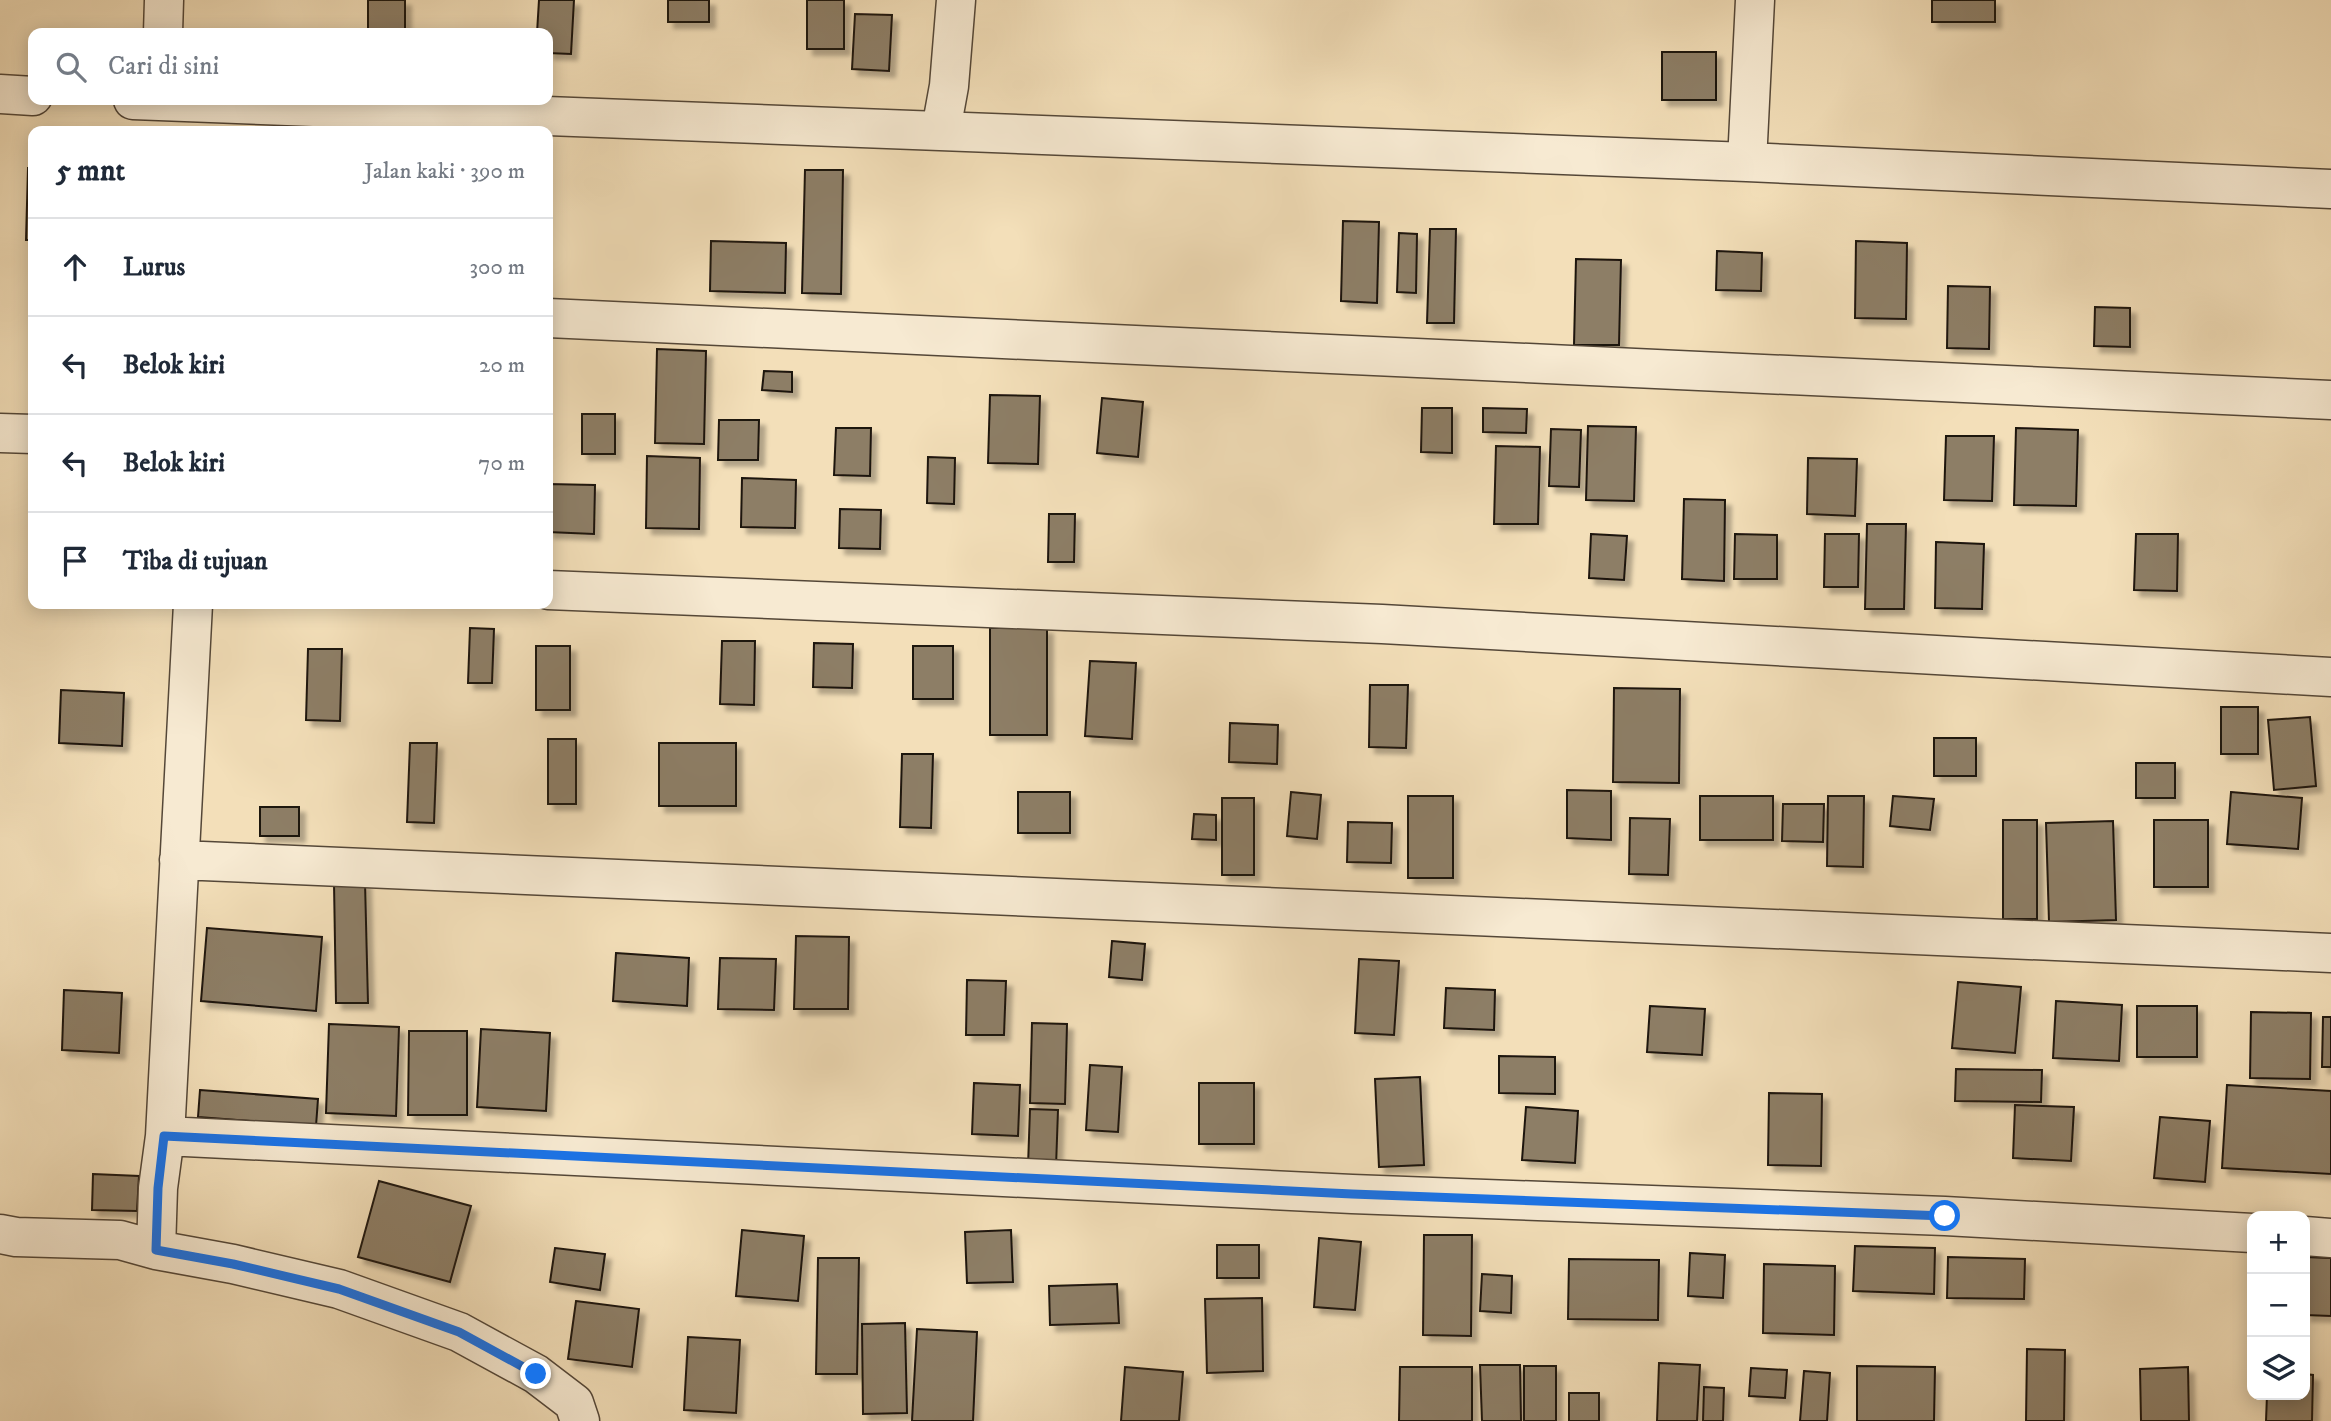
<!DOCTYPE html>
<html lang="id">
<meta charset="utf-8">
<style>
:root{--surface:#fff;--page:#f2f2f3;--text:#1f2937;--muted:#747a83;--line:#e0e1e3}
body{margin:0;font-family:"IM FELL DW Pica",serif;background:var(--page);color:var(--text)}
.controls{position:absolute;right:21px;bottom:21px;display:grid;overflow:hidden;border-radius:14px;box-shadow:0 4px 18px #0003}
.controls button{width:63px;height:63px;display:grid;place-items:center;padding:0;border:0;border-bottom:2px solid var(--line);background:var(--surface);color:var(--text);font:35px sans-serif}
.stop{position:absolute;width:21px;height:21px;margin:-16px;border:5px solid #1a73e8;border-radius:50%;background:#fff}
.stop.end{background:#1a73e8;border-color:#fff;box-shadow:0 2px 7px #0008}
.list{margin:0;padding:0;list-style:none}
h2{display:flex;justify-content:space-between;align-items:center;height:91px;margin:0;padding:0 28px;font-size:30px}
h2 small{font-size:23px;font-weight:400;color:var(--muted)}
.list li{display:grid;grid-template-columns:46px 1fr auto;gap:21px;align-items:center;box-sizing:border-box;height:98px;padding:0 28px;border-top:2px solid var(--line)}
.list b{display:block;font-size:26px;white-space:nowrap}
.list em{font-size:23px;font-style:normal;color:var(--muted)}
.icon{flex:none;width:38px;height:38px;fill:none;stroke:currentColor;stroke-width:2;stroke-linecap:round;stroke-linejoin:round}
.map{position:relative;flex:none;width:2331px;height:1421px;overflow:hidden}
.search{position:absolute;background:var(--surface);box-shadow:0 4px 18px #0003;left:28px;top:28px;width:525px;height:77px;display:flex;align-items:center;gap:18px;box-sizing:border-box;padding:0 24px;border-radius:14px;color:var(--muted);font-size:26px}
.panel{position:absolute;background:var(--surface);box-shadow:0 4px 18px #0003;left:28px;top:126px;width:525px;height:483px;border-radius:14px}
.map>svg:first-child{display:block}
</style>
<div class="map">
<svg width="2331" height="1421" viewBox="0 0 2331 1421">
<defs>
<filter id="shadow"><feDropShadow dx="6" dy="6" stdDeviation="2" flood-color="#0004"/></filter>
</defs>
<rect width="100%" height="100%" fill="#f3dfb9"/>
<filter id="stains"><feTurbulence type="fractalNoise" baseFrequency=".00286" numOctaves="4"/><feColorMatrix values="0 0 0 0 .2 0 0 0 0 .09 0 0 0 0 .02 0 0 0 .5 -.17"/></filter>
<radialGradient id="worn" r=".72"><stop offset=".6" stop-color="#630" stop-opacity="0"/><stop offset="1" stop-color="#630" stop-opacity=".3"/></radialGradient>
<path fill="#8d7e66" stroke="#1f140d" stroke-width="2" filter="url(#shadow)" d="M368,0H405V33H368Z
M539,0H574L571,54L548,53V33H537Z
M668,0H709V22H668Z
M807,0H844V49H807Z
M1932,0H1995V22H1932Z
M855,14L892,15L889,71L852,69Z
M1662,52H1716V100H1662Z
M28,168H33V240H26Z
M805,170H843L841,294L802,293Z
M1343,221L1379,222L1377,303L1341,301Z
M1430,229H1456L1454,323H1427Z
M1399,233L1417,234L1416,293L1397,292Z
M711,241L786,243L785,293L710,291Z
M1856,241L1907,243L1906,319L1855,318Z
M1717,251L1762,253L1761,291L1716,290Z
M1576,259L1621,260L1619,345H1574Z
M1948,286L1990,287L1989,349L1947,348Z
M2095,307L2130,308V347L2094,346Z
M657,349L706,351L704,444L655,443Z
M764,371L792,372V392L762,390Z
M990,395L1040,396L1038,464L988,463Z
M1102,398L1143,402L1138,457L1097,453Z
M1422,408H1452V453L1421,452Z
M1483,408L1527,409L1526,433L1483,432Z
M582,414H615V454H582Z
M719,420H759L758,460H718Z
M1588,426L1636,427L1634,501L1586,500Z
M836,428H871L870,476L834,475Z
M2016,428L2078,430L2076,506L2014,505Z
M1551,429L1581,430L1579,487L1549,486Z
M1946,436H1994L1992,501L1944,500Z
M1496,446L1540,447L1538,524H1494Z
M647,456L700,458L699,529L646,528Z
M928,457L955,458L954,504L927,503Z
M1808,458L1857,459L1855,516L1807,514Z
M742,478L796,480L795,528L741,527Z
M548,484L595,485L594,534L548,532Z
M1684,499L1725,500L1724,581L1682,579Z
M840,509L881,510L880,549L839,548Z
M1049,514H1075L1074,562H1048Z
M1867,524H1906L1904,609H1865Z
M1591,534L1627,536L1624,580L1589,578Z
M1735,534L1777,535V579H1734Z
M1825,534H1859L1858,587H1824Z
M2136,534H2178L2177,591L2134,590Z
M1936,542L1984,544L1982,609L1935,608Z
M470,628L494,629L492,683H468Z
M990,628H1047V735H990Z
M722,641H755L754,705L720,704Z
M814,643L853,644L852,688L813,687Z
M536,646H570V710H536Z
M913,646H953V699H913Z
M308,649H342L340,721L306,720Z
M1090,661L1136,663L1132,739L1085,736Z
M1370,685H1408L1406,748L1369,747Z
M1614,688L1680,689L1679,783L1613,782Z
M61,690L124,693L122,746L59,743Z
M2221,707H2258V754H2221Z
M2310,717L2316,786L2274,790L2268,720Z
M1230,723L1278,725L1277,764L1229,762Z
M1934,738H1976V776H1934Z
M548,739H576V804H548Z
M410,743H437L434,823L407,822Z
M659,743H736V806H659Z
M902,754H933L931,828L900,827Z
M2136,763H2175V798H2136Z
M1567,790L1611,791V840L1567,838Z
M1018,792H1070V833H1018Z
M1291,792L1321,795L1317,839L1287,836Z
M2231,792L2302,798L2298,849L2227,844Z
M1408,796H1453V878H1408Z
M1700,796H1773V840H1700Z
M1828,796H1864L1863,867L1827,866Z
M1893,796L1934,799L1930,830L1890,826Z
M1222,798H1254V875H1222Z
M1783,804H1824L1823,842L1782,841Z
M260,807H299V836H260Z
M1194,814L1216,815V840L1192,839Z
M1630,818L1670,819L1668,875L1629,874Z
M2003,820H2037V919H2003Z
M2154,820H2208V887H2154Z
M2113,821L2116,920L2049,922L2046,823Z
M1348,822L1392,823L1391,863L1347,862Z
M365,882L368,1003H336L334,883Z
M207,928L322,937L316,1011L201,1001Z
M796,936L849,937L848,1009H794Z
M1112,941L1145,944L1142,980L1109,977Z
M616,953L689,958L687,1006L613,1001Z
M720,958L776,959L774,1010L718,1009Z
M1359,959L1399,961L1394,1035L1355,1033Z
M967,980L1006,981L1004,1035H966Z
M1958,982L2021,987L2015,1053L1952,1048Z
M1446,988L1495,990L1494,1030L1444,1028Z
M64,990L122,993L119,1053L62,1050Z
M2056,1001L2122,1005L2119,1061L2053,1058Z
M1650,1006L1705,1009L1702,1055L1647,1052Z
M2137,1006H2197V1057H2137Z
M2251,1012L2311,1013L2310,1079L2250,1078Z
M2323,1017H2331V1067H2322Z
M1032,1023L1067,1024L1065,1104L1030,1103Z
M329,1024L399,1027L396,1116L326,1113Z
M481,1029L550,1033L546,1111L477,1107Z
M409,1031H467V1115H408Z
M1499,1056L1555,1057V1094L1499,1093Z
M1090,1065L1122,1067L1118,1132L1086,1130Z
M1956,1069L2042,1070L2041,1102L1955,1101Z
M1420,1077L1424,1165L1379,1167L1375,1079Z
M974,1083L1020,1085L1018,1136L972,1134Z
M1199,1083H1254V1144H1199Z
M2227,1085L2331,1091V1174L2222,1168Z
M200,1090L318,1099L316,1126L198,1117Z
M1769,1093L1822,1094L1821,1166L1768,1165Z
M2015,1105L2074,1107L2071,1161L2013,1158Z
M1526,1107L1578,1111L1575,1163L1522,1160Z
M1030,1109L1058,1110L1056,1167L1028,1166Z
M2160,1117L2210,1121L2205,1182L2154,1178Z
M93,1174L139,1176L137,1211L92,1210Z
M379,1181L471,1206L450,1282L358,1257Z
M742,1230L804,1236L798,1301L736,1296Z
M1011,1230L1013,1282L967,1283L965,1232Z
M1424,1235H1472L1471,1336L1423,1335Z
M1319,1238L1361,1242L1355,1310L1314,1307Z
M1217,1245H1259V1278H1217Z
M1855,1246L1935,1248L1934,1294L1853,1291Z
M555,1248L605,1254L600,1290L550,1282Z
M1690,1253L1725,1255L1723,1298L1688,1296Z
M1948,1257L2025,1259L2024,1299L1947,1298Z
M2305,1257L2331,1258V1316L2305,1315Z
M818,1258H859L857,1374H816Z
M1569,1259L1659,1260L1658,1320L1568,1319Z
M1764,1264L1835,1266L1834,1335L1763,1333Z
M1482,1274L1512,1276L1511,1313L1480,1311Z
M1117,1284L1119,1323L1050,1325L1049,1286Z
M1262,1298L1263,1371L1207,1373L1205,1299Z
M576,1301L639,1309L632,1367L568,1359Z
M905,1323L907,1413L863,1414L862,1324Z
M917,1329L977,1332L973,1421H912Z
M688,1337L740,1340L736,1413L684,1410Z
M2027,1349L2065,1350L2064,1421H2026Z
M1659,1363L1700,1365L1697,1421H1657Z
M1480,1365H1520L1521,1421H1482Z
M1524,1366H1556V1421H1524Z
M1857,1366L1935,1367L1934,1421H1857Z
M1125,1367L1183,1372L1179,1421H1121Z
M1400,1367H1472V1421H1399Z
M2188,1367L2189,1421H2141L2140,1369Z
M1751,1368L1787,1370L1785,1398L1749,1396Z
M1804,1371L1830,1373L1827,1421H1800Z
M2305,1374L2313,1375L2312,1421H2266L2267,1395H2305Z
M1704,1387L1724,1388L1723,1421H1703Z
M1569,1393H1599V1421H1569Z"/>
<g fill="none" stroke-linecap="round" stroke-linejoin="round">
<defs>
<path id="minor" d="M163,33L164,0
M0,94L33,96
M133,100L1747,162L2331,189
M941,130L949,86L956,0
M1747,162L1755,0
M548,318L2331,400
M0,433L33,434
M548,590L1382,624L2331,677
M193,604L165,1136L158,1188L156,1250L233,1264L339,1289L459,1332L536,1374L574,1403L580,1421
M179,860L2331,953
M165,1136L1352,1194L1945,1216L2252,1233
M0,1234L16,1237L120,1240L156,1250
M2305,1236L2331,1238"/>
</defs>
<use href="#minor" stroke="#544738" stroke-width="41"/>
<use href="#minor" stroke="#f7ead2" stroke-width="38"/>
</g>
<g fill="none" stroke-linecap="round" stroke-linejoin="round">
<path stroke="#1a73e8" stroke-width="9" d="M536,1374L459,1332L339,1289L233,1264L156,1250L158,1188L164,1136L1352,1194L1945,1216"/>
</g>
<rect width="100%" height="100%" filter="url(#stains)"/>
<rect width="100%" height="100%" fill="url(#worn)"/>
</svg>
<div class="controls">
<button>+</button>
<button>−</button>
<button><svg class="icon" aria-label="layers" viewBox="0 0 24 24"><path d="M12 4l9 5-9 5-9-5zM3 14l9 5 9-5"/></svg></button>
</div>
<div class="stop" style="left:1945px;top:1216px"></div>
<div class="stop end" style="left:536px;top:1374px"></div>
<div class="search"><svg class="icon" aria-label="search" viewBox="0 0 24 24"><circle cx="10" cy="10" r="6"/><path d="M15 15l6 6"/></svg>Cari di sini</div>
<section class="panel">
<h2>5 mnt<small>Jalan kaki · 390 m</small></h2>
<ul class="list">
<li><svg class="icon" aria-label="ahead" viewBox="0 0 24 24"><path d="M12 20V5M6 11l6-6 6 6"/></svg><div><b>Lurus</b></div><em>300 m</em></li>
<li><svg class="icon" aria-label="left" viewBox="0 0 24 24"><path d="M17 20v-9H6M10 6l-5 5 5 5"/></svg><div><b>Belok kiri</b></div><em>20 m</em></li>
<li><svg class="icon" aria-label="left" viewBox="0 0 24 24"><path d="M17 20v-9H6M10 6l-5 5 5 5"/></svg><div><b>Belok kiri</b></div><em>70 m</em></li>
<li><svg class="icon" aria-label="arrive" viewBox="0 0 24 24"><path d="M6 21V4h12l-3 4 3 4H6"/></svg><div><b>Tiba di tujuan</b></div></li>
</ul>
</section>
</div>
